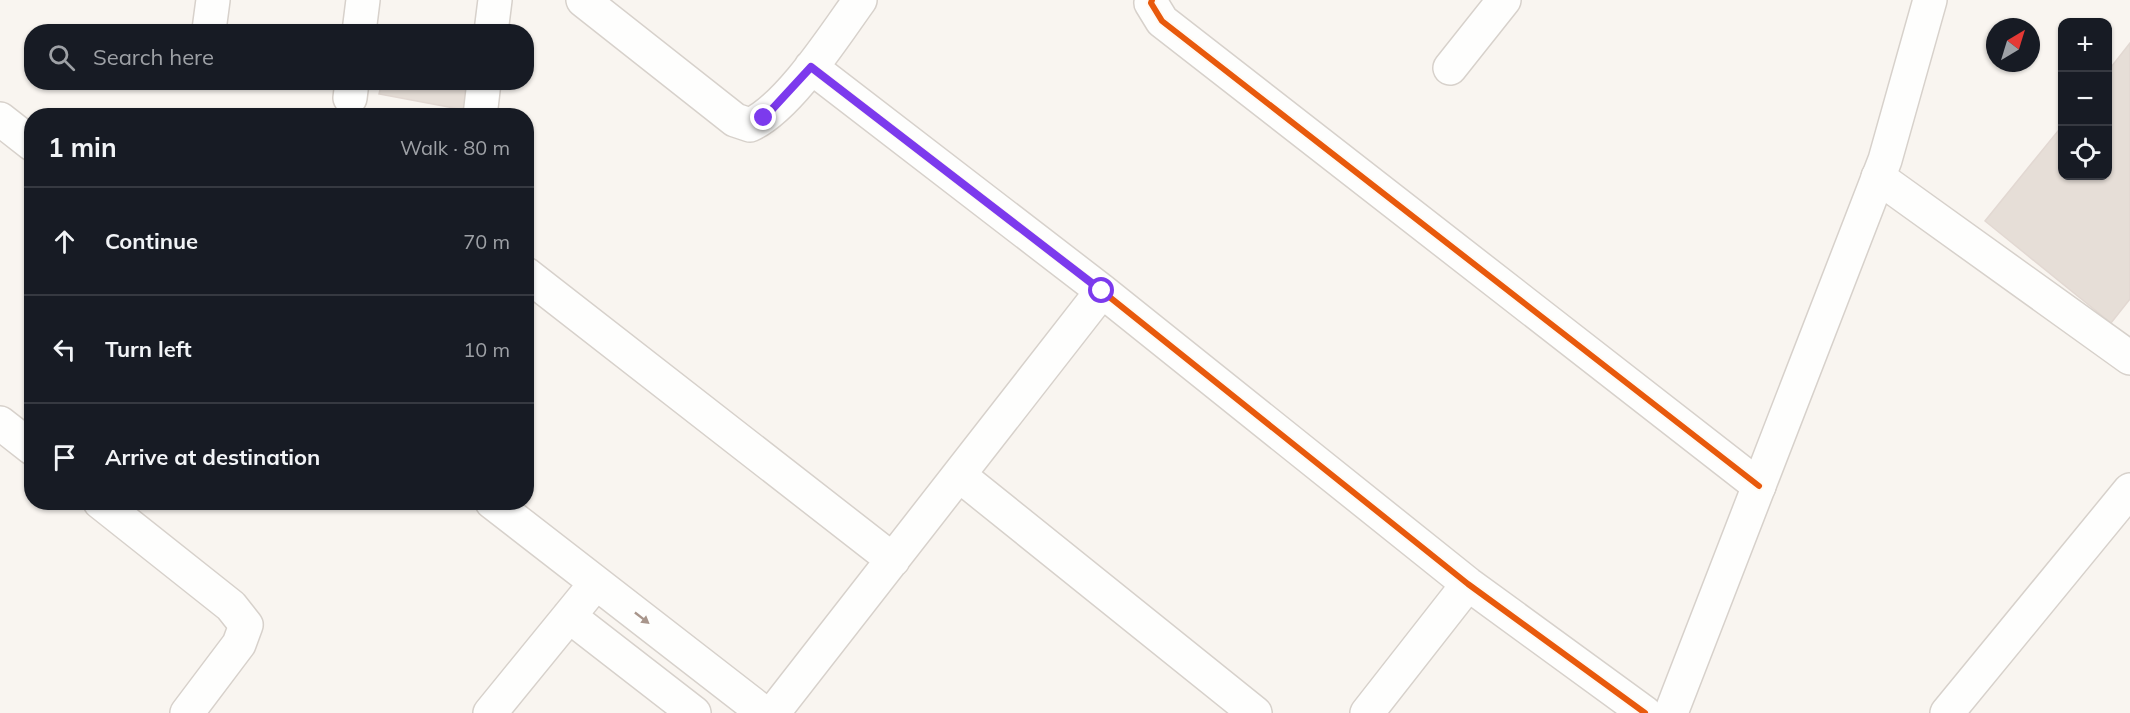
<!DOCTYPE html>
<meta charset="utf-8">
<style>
:root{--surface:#171b24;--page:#242831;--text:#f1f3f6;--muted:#9ea1a6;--line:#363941}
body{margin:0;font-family:Mulish,sans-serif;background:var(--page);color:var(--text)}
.controls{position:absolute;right:18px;top:18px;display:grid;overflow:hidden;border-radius:12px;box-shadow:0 2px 4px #0004}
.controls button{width:54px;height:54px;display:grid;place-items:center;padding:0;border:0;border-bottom:2px solid var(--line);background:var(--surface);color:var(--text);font:30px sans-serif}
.compass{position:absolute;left:1986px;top:18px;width:54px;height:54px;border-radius:50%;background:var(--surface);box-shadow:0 2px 4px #0004;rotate:38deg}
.stop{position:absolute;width:18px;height:18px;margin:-14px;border:4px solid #7c3aed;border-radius:50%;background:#fff}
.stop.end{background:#7c3aed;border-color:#fff;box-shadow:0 2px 6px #0008}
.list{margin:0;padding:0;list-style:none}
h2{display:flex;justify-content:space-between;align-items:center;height:78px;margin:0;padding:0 24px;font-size:26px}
h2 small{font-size:20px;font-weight:400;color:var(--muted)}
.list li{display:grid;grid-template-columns:39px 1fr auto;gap:18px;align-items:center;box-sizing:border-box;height:108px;padding:0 24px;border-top:2px solid var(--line)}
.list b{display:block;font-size:22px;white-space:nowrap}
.list em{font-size:20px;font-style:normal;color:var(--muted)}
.icon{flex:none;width:33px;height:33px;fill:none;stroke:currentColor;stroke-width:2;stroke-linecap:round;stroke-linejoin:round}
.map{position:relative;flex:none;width:2130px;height:713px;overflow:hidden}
.search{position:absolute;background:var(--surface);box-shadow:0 2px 4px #0004;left:24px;top:24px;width:510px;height:66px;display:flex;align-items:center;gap:15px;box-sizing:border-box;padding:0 21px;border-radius:24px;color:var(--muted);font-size:22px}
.panel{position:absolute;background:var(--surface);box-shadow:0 2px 4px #0004;left:24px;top:108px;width:510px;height:402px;border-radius:24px}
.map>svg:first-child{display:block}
</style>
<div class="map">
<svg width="2130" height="713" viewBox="0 0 2130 713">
<rect width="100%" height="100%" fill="#f9f5f0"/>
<path fill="#e6ded7" stroke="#e2d8d2" stroke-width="1.5" d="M2130,43V299L2111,323L1985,221L2062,126V176H2108V71Z
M382,82H470L465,110L379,94Z"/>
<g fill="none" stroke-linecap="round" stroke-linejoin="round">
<defs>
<path id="minor" d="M583,0L735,120L750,125C789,107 834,36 860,0
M1152,0L1151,3L1162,21L1759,486
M209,30L213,0
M359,32L363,0
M811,67L1102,291L1468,584L1645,713
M1450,68L1504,0
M350,98L352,82
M0,119L32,144
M1878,177L2130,358
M526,274L893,560
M0,423L32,448
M959,475L1255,713
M100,502L231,606L246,625L239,644L187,713
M773,713L1102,291
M1367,713L1468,584
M1947,713L2130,490"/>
<path id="tertiary" d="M491,32L495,0
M480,116L484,82
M492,502L764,713
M569,616L694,713
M490,713L596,583
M1671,713L1885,160L1930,0"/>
</defs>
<use href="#minor" stroke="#d7d1cb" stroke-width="36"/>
<use href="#tertiary" stroke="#d7d1cb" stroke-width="36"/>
<use href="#minor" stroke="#fefefd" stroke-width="33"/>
<use href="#tertiary" stroke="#fefefd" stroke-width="33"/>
<defs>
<path id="cycleway" d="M1152,0L1151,3L1162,21L1759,486
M811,67L1102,291L1468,584L1645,713"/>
</defs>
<use href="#cycleway" stroke="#fffaf3" stroke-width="10"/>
<use href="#cycleway" stroke="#e8590c" stroke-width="6"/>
</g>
<defs><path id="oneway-solid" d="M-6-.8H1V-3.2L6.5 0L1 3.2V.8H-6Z" transform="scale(1.5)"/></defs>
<use fill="#a8958b" href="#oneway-solid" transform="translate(642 618) rotate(38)"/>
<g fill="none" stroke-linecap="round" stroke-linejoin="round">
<path stroke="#7c3aed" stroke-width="8" d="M764,118L811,67L1102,291"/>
</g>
</svg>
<div class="controls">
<button>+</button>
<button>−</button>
<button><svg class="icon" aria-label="locate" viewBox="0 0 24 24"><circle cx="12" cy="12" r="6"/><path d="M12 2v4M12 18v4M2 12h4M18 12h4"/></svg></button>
</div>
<svg class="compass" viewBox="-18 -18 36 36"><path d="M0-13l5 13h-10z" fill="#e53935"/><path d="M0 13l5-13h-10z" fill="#9ea1a6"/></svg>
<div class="stop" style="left:1102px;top:291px"></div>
<div class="stop end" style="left:764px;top:118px"></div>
<div class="search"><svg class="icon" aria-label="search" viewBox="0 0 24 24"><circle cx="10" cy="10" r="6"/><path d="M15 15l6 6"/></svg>Search here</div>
<section class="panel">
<h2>1 min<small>Walk · 80 m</small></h2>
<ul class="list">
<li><svg class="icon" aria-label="ahead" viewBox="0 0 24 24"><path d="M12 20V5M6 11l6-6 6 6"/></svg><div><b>Continue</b></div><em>70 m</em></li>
<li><svg class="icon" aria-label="left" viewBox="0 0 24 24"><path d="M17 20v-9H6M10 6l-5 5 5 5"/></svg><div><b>Turn left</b></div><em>10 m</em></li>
<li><svg class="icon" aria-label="arrive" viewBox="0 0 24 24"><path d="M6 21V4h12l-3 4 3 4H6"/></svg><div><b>Arrive at destination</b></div></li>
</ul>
</section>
</div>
